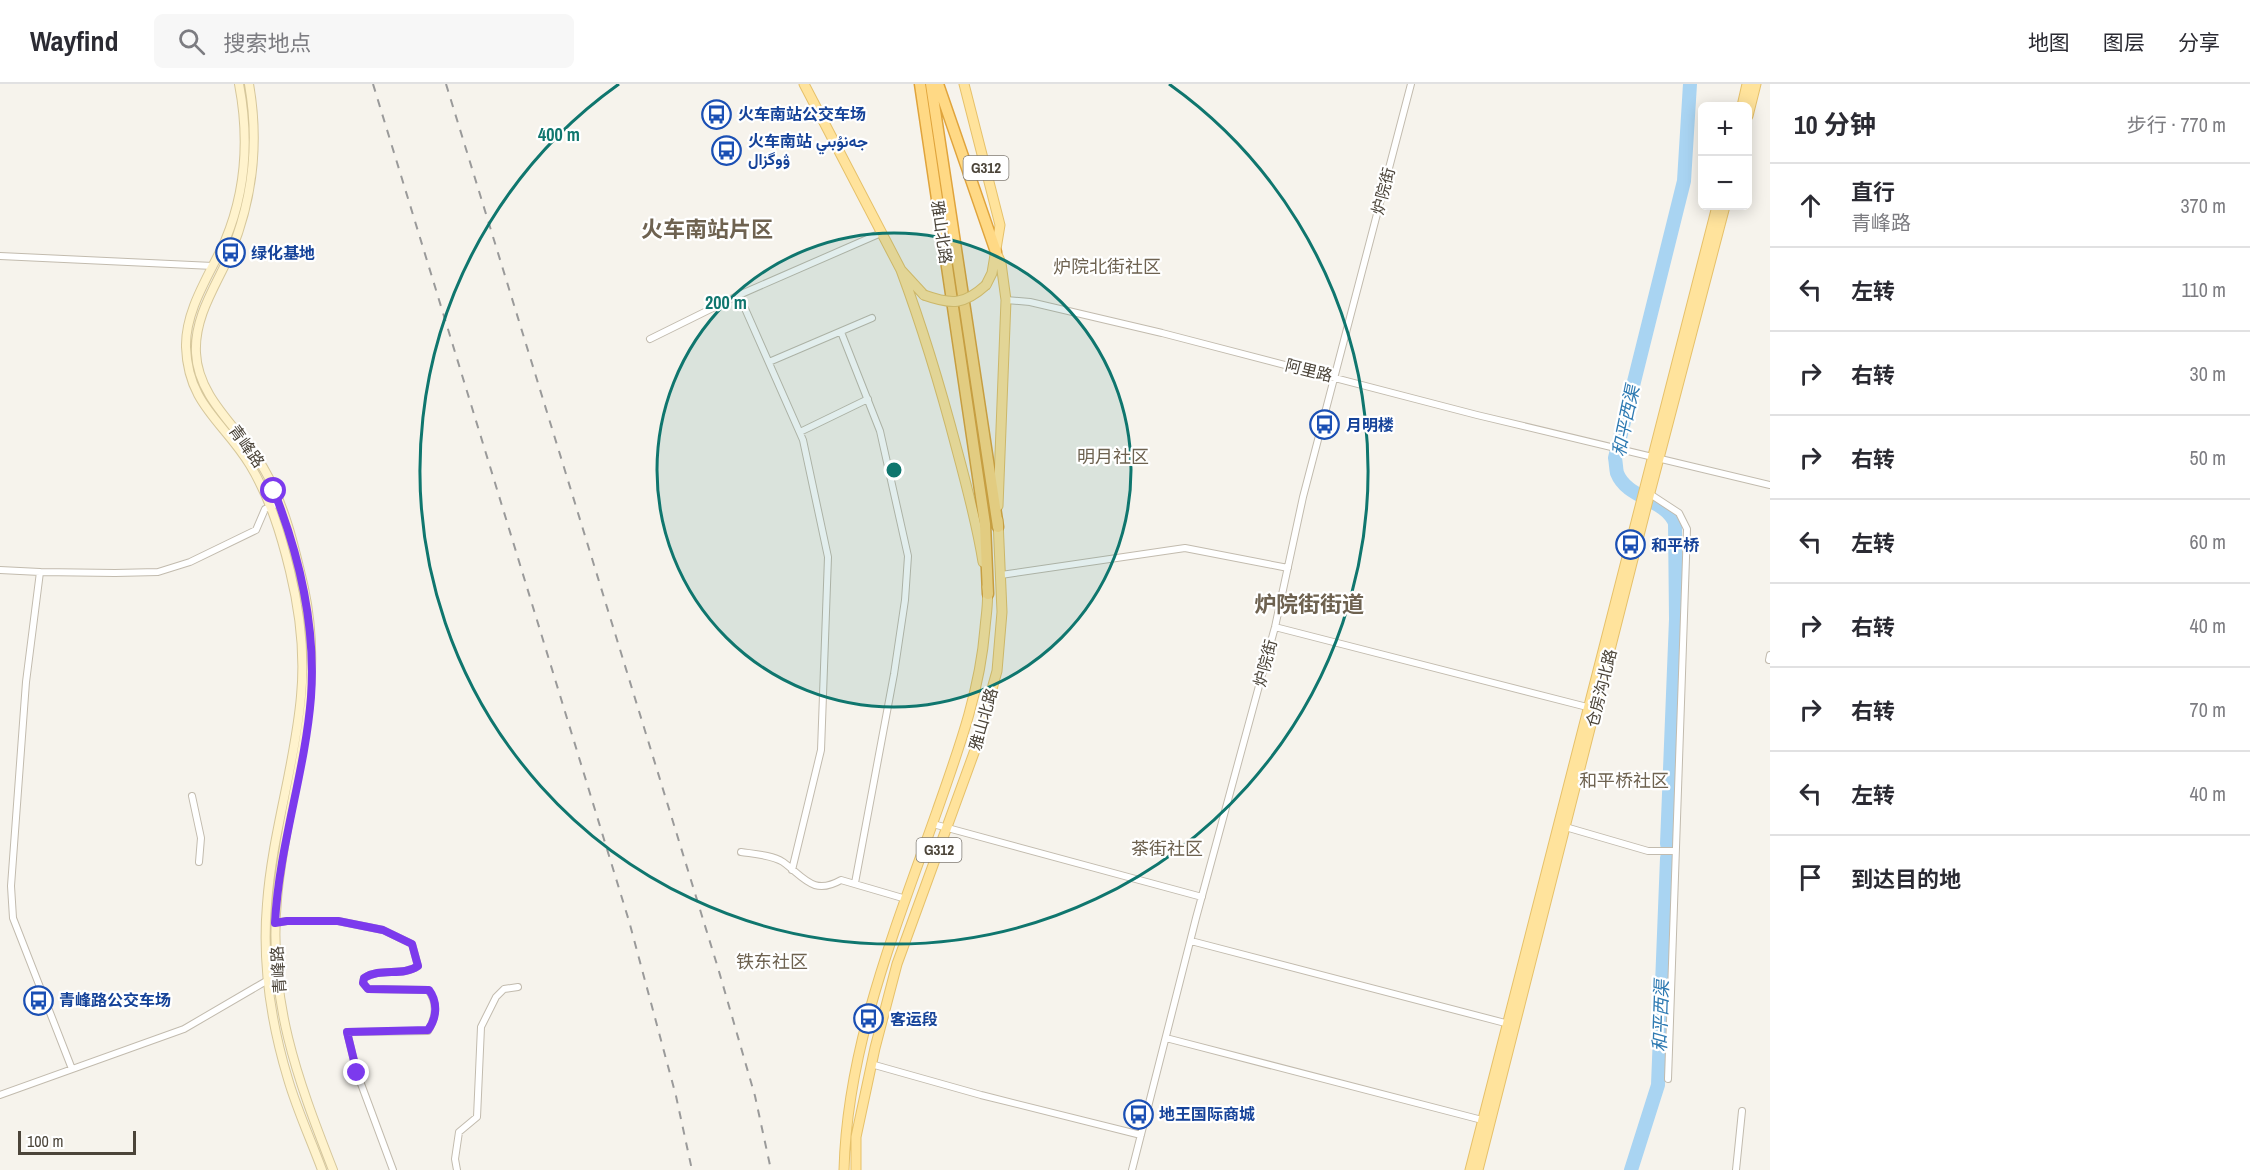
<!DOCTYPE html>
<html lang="zh">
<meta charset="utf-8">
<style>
:root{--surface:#fff;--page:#f7f7f7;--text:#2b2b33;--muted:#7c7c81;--line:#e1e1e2}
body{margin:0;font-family:"Archivo Narrow",Vazirmatn,"Noto Sans SC",sans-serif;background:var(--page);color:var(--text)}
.controls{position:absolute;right:18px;top:18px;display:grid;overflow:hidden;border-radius:9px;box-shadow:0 3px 15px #0003}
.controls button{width:54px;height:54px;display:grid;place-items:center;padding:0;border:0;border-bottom:2px solid var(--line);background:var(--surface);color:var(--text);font:30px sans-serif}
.scale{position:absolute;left:18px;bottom:15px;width:118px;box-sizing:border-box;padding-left:6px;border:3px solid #4b4439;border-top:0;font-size:16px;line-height:21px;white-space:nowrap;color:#4b4439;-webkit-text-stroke:4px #fff;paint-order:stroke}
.stop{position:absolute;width:18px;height:18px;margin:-14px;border:4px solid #7c3aed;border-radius:50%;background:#fff}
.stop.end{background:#7c3aed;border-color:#fff;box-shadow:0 2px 6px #0008}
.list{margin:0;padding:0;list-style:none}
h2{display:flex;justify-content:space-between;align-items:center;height:78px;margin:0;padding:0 24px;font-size:26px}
h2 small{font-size:20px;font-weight:400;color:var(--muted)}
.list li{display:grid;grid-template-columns:39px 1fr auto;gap:18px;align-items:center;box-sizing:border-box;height:84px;padding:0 24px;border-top:2px solid var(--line)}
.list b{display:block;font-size:22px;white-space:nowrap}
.list p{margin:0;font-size:20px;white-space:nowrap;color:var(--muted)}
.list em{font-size:20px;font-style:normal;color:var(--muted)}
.icon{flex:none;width:33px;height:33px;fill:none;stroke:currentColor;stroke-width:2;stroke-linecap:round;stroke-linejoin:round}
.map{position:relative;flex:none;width:1770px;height:1086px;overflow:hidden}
header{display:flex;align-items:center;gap:36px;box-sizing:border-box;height:84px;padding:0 30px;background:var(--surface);border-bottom:2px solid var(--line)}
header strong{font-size:28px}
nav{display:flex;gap:33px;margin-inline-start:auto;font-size:21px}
.search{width:420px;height:54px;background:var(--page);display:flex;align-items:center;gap:15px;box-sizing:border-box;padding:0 21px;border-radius:9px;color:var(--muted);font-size:22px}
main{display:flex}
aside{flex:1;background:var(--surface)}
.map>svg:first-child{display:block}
</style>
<header>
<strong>Wayfind</strong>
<div class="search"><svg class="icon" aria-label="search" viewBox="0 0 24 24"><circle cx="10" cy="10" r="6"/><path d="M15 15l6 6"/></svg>搜索地点</div>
<nav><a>地图</a><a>图层</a><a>分享</a></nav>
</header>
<main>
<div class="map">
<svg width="1770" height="1086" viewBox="0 0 1770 1086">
<rect width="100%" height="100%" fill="#f6f3ec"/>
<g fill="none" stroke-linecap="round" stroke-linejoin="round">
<path stroke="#a9d4f2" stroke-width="14" d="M1667,760L1676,535L1675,439C1664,414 1627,415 1617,389C1616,385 1616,379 1615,374L1684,97L1690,0
M1631,1086L1658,1001L1667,774"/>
<defs>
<path id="minor" d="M0,172L213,182
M739,211L803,356L828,473L821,666L792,786
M1006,216L1030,218L1162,249L1477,331L1770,401
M841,248L880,347L908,472L905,516L894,590L855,799
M650,255L739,211L881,149
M769,278L872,234
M800,348L868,315
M1650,410L1679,429L1687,445L1668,995
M0,486L40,488
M1001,491L1185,464L1288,484
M1275,543L1591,624
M1769,576L1770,571
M192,712L201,754L199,778
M933,740L1202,813
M1562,742L1648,767H1675
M741,768C754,770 772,771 783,778C804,793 813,812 841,796L906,815
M275,839L287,837H338L383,846L412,860L418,882C402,893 381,883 364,894L363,899L368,905L428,906C438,918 436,934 428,947L347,948L357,989L393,1086
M1191,857L1509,940
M1166,954L1482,1036
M871,980L981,1011L1141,1051
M72,985L13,834L11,802L26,598L40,488L115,489L158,488L190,478L256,446L265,425L273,422
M0,1011L184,945L268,896L277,895
M457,1086L455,1075L459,1048L477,1033L481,943L496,913L504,905L518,903
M1132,1086L1196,834L1275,543L1303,413L1411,0
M1736,1086L1742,1027"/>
<path id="secondary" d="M239,0C249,52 246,107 225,157C210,190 185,226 186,263C188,321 224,338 250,381C270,414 281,450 290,487C300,528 305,571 301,612C295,682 272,750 267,820C262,879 271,939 288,995C297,1026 311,1056 322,1086
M249,0C259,57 253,114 231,168C217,200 194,232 196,269C198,316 243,347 264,385C285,421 295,465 304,504C328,614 286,708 277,815C268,916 297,994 333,1086"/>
<path id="primary" d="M804,0L901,186L924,211
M964,0L1000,141L992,189L986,201
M1742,22L1747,0
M1748,32L1756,0
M996,168L1001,179L1006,216L998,422
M901,186C923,245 941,305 957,366C967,403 977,440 983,478
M844,1086C847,962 896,843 937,727C958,667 980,608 985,544C986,531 989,516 987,503
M856,1086V1053L875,964L897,880L975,666L997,587L1002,528L998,436
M1470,1086L1717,122
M1478,1086L1647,420L1725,122"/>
<path id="trunk" d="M920,0L985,440L988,510
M931,0L998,443
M938,0L996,168"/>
</defs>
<use href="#minor" stroke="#c2bbae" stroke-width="8"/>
<use href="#secondary" stroke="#d6c79b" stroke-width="10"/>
<use href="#primary" stroke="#e6c16a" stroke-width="11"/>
<use href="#trunk" stroke="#e0a43c" stroke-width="13"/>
<use href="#minor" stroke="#fff" stroke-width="6"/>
<use href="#secondary" stroke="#fff3cd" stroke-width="8"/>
<use href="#primary" stroke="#ffe39c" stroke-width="9"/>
<use href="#trunk" stroke="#ffd985" stroke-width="10"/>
<path stroke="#9a9a9a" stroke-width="2" stroke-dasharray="8 8" stroke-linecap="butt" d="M373,0L629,837L676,1012L692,1086
M446,0L718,884L755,1012L771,1086"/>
<defs>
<path id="primary-bridge" d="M924,211C952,221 964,221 986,201"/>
</defs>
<use href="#primary-bridge" stroke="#e6c16a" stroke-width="11" stroke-linecap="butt"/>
<use href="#primary-bridge" stroke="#ffe39c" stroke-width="9"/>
</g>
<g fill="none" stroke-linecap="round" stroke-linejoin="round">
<path stroke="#7c3aed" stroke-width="8" d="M274,407C300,473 316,542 311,613C305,689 279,762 275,839L287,837H338L383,846L412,860L418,882C402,893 381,883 364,894L363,899L368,905L429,906C438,918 437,934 428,946L347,948L357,989"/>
</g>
<circle cx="894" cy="386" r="237" fill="#0f766e" fill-opacity=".12"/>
<g fill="none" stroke="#0f766e" stroke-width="3">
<circle cx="894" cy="386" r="237"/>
<path d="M1169 0A474 474 0 1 1 619 0"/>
</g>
<defs>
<symbol id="bus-ring" viewBox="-11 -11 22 22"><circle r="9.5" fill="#fff" stroke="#1a4fb4" stroke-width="1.5"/><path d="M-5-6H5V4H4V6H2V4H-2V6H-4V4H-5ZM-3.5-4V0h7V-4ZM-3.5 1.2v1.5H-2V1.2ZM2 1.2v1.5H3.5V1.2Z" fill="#1a4fb4"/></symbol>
</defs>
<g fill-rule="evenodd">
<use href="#bus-ring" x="700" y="14" width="33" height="33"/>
<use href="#bus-ring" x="710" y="50" width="33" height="33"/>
<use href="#bus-ring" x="214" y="152" width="33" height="33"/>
<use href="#bus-ring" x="1308" y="324" width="33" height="33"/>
<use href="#bus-ring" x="1614" y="444" width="33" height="33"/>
<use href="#bus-ring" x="22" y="900" width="33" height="33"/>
<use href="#bus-ring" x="852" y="918" width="33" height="33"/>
<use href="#bus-ring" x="1122" y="1014" width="33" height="33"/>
</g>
<g text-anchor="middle" stroke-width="4.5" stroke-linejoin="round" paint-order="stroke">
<g fill="#fff" stroke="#817c74" stroke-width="1.5">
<rect x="963.5" y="72" width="45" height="24" rx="4.5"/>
<rect x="916.5" y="754" width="45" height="24" rx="4.5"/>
</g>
<g font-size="15" font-weight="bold" fill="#4b4439">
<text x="986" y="89">G312</text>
<text x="939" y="771">G312</text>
</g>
<g font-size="16" font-weight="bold" fill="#164399" stroke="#fff" text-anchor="start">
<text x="738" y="36">火车南站公交车场</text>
<text x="748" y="63">火车南站 جەنۇبىي<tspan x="748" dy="18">ۋوگزال</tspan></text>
<text x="251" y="175">绿化基地</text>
<text x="1346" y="347">月明楼</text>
<text x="1651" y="467">和平桥</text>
<text x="59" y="922">青峰路公交车场</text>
<text x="890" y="941">客运段</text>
<text x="1159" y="1036">地王国际商城</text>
</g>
<g font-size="16" fill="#4b4439" stroke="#fff">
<text transform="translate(1383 107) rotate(-75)" y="6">炉院街</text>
<text transform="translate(942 148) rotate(82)" y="6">雅山北路</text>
<text transform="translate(1309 286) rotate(14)" y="6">阿里路</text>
<text transform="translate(247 362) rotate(54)" y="6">青峰路</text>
<text transform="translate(1265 579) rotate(-75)" y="6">炉院街</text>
<text transform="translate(1601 604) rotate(-76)" y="6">仓房沟北路</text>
<text transform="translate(983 635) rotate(-74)" y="6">雅山北路</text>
<text transform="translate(278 886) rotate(-94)" y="6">青峰路</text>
</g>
<g font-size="18" fill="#6e6250" stroke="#fff">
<text x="1107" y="189">炉院北街社区</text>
<text x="1113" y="379">明月社区</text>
<text x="1624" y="703">和平桥社区</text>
<text x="1167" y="771">茶街社区</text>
<text x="772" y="884">铁东社区</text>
</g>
<g font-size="18" font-style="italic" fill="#2e7ab2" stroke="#fff">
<text transform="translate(1626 337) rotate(-78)" y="6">和平西渠</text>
<text transform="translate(1661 932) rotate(-88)" y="6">和平西渠</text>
</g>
<g font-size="22" font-weight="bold" fill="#6e6250" stroke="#fff">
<text x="707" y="153">火车南站片区</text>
<text x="1309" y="528">炉院街街道</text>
</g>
</g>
<circle cx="894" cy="386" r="9" fill="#0f766e" stroke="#fff" stroke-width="3"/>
<g font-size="18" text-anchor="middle" font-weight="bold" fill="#0f766e" stroke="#fff" stroke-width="4.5" stroke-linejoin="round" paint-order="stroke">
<text x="559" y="57">400 m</text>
<text x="726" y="225">200 m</text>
</g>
</svg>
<div class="controls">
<button>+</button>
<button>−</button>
</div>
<div class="scale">100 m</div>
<div class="stop" style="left:274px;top:407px"></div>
<div class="stop end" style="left:357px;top:989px"></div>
</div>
<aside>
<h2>10 分钟<small>步行 · 770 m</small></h2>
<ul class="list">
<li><svg class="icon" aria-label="ahead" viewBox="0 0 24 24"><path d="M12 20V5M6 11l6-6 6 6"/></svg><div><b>直行</b><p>青峰路</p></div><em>370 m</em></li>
<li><svg class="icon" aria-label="left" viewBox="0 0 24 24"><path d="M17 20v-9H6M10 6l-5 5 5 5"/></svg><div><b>左转</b></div><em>110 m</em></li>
<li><svg class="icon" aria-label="right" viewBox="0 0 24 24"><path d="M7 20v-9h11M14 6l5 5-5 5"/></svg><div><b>右转</b></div><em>30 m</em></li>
<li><svg class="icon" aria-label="right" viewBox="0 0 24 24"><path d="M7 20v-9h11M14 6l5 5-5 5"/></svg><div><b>右转</b></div><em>50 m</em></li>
<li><svg class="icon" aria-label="left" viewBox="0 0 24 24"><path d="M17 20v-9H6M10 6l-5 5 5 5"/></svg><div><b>左转</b></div><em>60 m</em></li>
<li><svg class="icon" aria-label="right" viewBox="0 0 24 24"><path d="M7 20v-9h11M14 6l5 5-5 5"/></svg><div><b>右转</b></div><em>40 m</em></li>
<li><svg class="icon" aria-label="right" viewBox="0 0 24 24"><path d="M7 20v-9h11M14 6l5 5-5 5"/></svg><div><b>右转</b></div><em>70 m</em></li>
<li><svg class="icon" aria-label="left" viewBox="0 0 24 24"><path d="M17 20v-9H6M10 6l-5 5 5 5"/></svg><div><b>左转</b></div><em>40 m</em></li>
<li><svg class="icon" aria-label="arrive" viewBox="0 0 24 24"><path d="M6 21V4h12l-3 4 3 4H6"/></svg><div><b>到达目的地</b></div></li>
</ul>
</aside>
</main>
